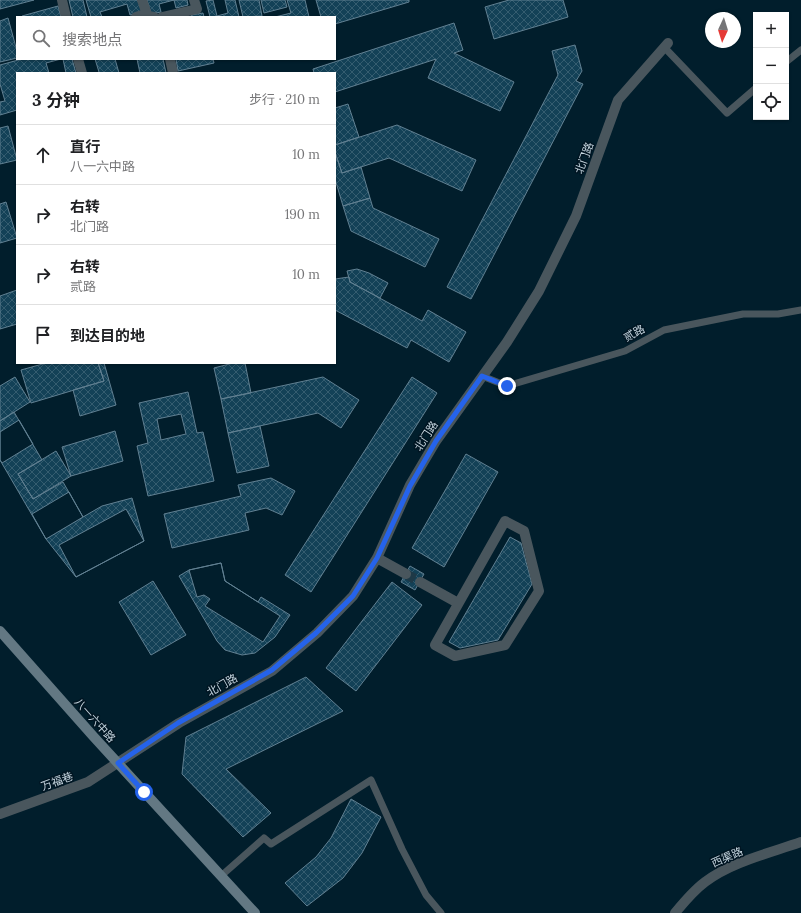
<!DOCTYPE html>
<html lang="zh">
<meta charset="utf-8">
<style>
:root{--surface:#fff;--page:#f6f6f6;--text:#202124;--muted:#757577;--line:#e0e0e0}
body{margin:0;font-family:Lora,"Noto Sans SC",serif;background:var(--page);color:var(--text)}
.controls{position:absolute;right:12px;top:12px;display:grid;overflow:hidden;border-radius:0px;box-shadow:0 1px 3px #0004}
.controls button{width:36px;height:36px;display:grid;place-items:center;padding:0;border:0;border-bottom:1px solid var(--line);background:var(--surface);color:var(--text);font:20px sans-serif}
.compass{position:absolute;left:705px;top:12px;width:36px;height:36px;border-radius:50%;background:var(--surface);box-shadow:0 1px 3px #0004;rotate:184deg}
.stop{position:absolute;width:12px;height:12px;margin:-9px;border:3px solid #2563eb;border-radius:50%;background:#fff}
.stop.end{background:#2563eb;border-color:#fff;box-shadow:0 1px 4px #0008}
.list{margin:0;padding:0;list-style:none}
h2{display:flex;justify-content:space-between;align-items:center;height:52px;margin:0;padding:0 16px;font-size:17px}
h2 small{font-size:13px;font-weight:400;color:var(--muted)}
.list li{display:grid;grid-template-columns:26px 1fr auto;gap:12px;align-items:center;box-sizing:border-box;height:60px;padding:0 16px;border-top:1px solid var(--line)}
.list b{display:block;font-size:15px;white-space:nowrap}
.list p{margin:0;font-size:13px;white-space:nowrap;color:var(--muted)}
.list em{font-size:13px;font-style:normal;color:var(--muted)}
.icon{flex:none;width:22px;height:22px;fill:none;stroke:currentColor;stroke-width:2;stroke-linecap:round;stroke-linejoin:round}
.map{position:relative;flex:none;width:801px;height:913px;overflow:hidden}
.search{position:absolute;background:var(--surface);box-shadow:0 1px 3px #0004;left:16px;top:16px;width:320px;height:44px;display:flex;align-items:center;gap:10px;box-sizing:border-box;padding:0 14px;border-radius:0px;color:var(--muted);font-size:15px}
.panel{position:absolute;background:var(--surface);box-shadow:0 1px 3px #0004;left:16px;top:72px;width:320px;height:292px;border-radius:0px}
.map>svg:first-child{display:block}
</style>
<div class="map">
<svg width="801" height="913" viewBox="0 0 801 913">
<defs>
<pattern id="building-cross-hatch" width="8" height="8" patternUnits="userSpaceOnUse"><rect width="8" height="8" fill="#134157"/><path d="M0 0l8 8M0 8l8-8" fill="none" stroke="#345c6f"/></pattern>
</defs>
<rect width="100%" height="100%" fill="#011e2c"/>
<path fill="url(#building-cross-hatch)" stroke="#618092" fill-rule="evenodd" d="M0,0H34L0,9Z
M69,0H83L87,17H73Z
M86,0H139L142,12L130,15L127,4L100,12L102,17H91Z
M147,0H187L188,5L176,8L174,0L159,4L161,12L151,14Z
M213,0L217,16L228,13L225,0H235L239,17H210L206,1Z
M239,0H259L262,16L243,17Z
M261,0H285L287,7L264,13Z
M287,0H305L309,17H275L291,13Z
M316,0H409V2L335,24V17H321Z
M509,0H563L568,17L494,39L485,7Z
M58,6L61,17H22V16Z
M203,13L204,17H192L191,15Z
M8,18L17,51V58L0,62V21Z
M454,23L463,50L454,53L514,82L500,111L428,78L436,59L335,92V73H314L313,69Z
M575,45L582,71L576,81L583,84L471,299L447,287L558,75L552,51Z
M22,59H61L46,63L49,73H17V110L0,115V102L5,101L0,84V65Z
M63,59H72L76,73H66Z
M95,59H115L119,73H97L99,72Z
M137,59H163L166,73H140Z
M176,59H213L214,63L178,71Z
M348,104L359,137L335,145V108Z
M397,125L476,160L462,191L389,158L342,173L335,152V145Z
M8,126L17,160L0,164V128Z
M335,152L342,173L361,167L370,198L343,206L335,179Z
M370,198L373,208L439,239L425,267L351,231L343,206Z
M6,202L17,238L0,243V204Z
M357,269L369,273L388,283L380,298L350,282L347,271Z
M349,277L350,282L422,321L428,310L466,332L449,362L411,340L407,348L335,310V279Z
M17,290V324L0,329V296Z
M46,363H98L104,381L31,403L21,370Z
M98,363H104L116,405L80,416L73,390L104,381Z
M233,363H245L251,393L221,399L214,368Z
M15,377L30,402L0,421V386Z
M323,377L359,400L341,428L318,413L228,433L221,399Z
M412,377L437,393L311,592L285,575Z
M188,392L197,433L203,432L214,481L148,496L137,446L148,443L139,403ZM181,414L186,434L161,440L157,419Z
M14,412L42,460L18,474L33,499L63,482L83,517L102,506L132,498L144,541L76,577L46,539L0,460V421Z
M19,420L33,444L2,463L0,460V432Z
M260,426L269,466L237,473L228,433Z
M115,431L123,461L71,476L62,447Z
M56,451L71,476L33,499L18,474Z
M466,454L498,472L444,567L412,548Z
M271,478L295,491L282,515L266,508L245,513L249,530L172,548L164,514L241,496L238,485Z
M69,492L83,517L46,539L32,514Z
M126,509L144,541L76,577L59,545Z
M510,537L521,543L532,584L498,640L460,648L449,642Z
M221,563L225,581L280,616L263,642L205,606L210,599L204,595L197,597L189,570Z
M221,563L225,581L258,602L261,597L290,615L275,637L255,653L242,655L225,650L217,641L179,576L189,570Z
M410,566L424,574L415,590L401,582Z
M153,581L186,635L151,655L119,602Z
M392,582L422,605L356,691L326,668Z
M306,677L343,711L226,769L271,813L243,837L182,774L186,737Z
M351,799L381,817L362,853L343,878L307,906L285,883L316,857L331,838Z"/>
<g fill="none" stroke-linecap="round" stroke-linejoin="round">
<path stroke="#1e3947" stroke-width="10" stroke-dasharray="10 5" stroke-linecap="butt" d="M406,574L420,582"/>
<path stroke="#49565d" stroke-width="7" d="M664,47L727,113L756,88
M786,62L801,50
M482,376L507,386L625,351L664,330L743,314H778L801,310
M221,876L264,838L271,844L371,780L402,849L426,895L441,913"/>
<path stroke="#49565d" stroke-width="10" d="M62,0L66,17
M142,0L148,17
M136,17L142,15L154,17
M162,17L197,9L194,0
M78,59L82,73
M170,59L173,73"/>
<path stroke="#49565d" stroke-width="10" d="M505,521L524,531L539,591L505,645L455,656L435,645Z
M377,558L406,574
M420,582L458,603
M0,814L88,782L179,723L272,671L317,633L353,596L377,558L410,485L436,441L507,342L539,291L576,216L618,100L668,43"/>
<path stroke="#49565d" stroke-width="10" d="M675,913C684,902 693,891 705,882C731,862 770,853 801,842"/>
<path stroke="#637883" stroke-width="10" d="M0,631L93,736L255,913"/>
</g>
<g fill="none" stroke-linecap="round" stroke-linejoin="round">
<path stroke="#2563eb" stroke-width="5" d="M144,792L118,763L178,723L272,670L316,633L353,596L377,558L410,486L436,441L482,376L507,386"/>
</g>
<g text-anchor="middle" stroke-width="3" stroke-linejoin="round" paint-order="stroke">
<g font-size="11" fill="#c4d4de" stroke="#001522">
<text transform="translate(584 158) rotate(-70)" y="4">北门路</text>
<text transform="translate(634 333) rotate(-28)" y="4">贰路</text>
<text transform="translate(426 436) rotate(-57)" y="4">北门路</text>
<text transform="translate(222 685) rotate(-29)" y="4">北门路</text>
<text transform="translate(95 720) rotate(48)" y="4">八一六中路</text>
<text transform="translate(57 781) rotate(-20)" y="4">万福巷</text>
<text transform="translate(727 857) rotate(-24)" y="4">西渠路</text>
</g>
</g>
</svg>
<div class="controls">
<button>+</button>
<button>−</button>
<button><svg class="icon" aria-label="locate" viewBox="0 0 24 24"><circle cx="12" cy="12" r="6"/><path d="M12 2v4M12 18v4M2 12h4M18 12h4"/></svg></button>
</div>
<svg class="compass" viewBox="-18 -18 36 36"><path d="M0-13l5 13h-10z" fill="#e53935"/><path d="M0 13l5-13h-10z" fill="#757577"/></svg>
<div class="stop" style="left:144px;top:792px"></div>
<div class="stop end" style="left:507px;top:386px"></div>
<div class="search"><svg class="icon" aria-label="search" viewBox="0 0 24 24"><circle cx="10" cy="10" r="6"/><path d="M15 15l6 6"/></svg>搜索地点</div>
<section class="panel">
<h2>3 分钟<small>步行 · 210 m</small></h2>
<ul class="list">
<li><svg class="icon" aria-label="ahead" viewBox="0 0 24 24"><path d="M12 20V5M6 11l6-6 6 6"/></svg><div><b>直行</b><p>八一六中路</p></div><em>10 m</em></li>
<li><svg class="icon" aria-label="right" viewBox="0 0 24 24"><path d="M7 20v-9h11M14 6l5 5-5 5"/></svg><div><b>右转</b><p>北门路</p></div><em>190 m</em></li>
<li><svg class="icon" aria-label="right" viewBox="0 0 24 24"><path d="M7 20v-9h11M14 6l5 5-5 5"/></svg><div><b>右转</b><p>贰路</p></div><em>10 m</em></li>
<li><svg class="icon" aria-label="arrive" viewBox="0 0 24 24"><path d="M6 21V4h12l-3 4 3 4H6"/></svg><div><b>到达目的地</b></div></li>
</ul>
</section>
</div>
